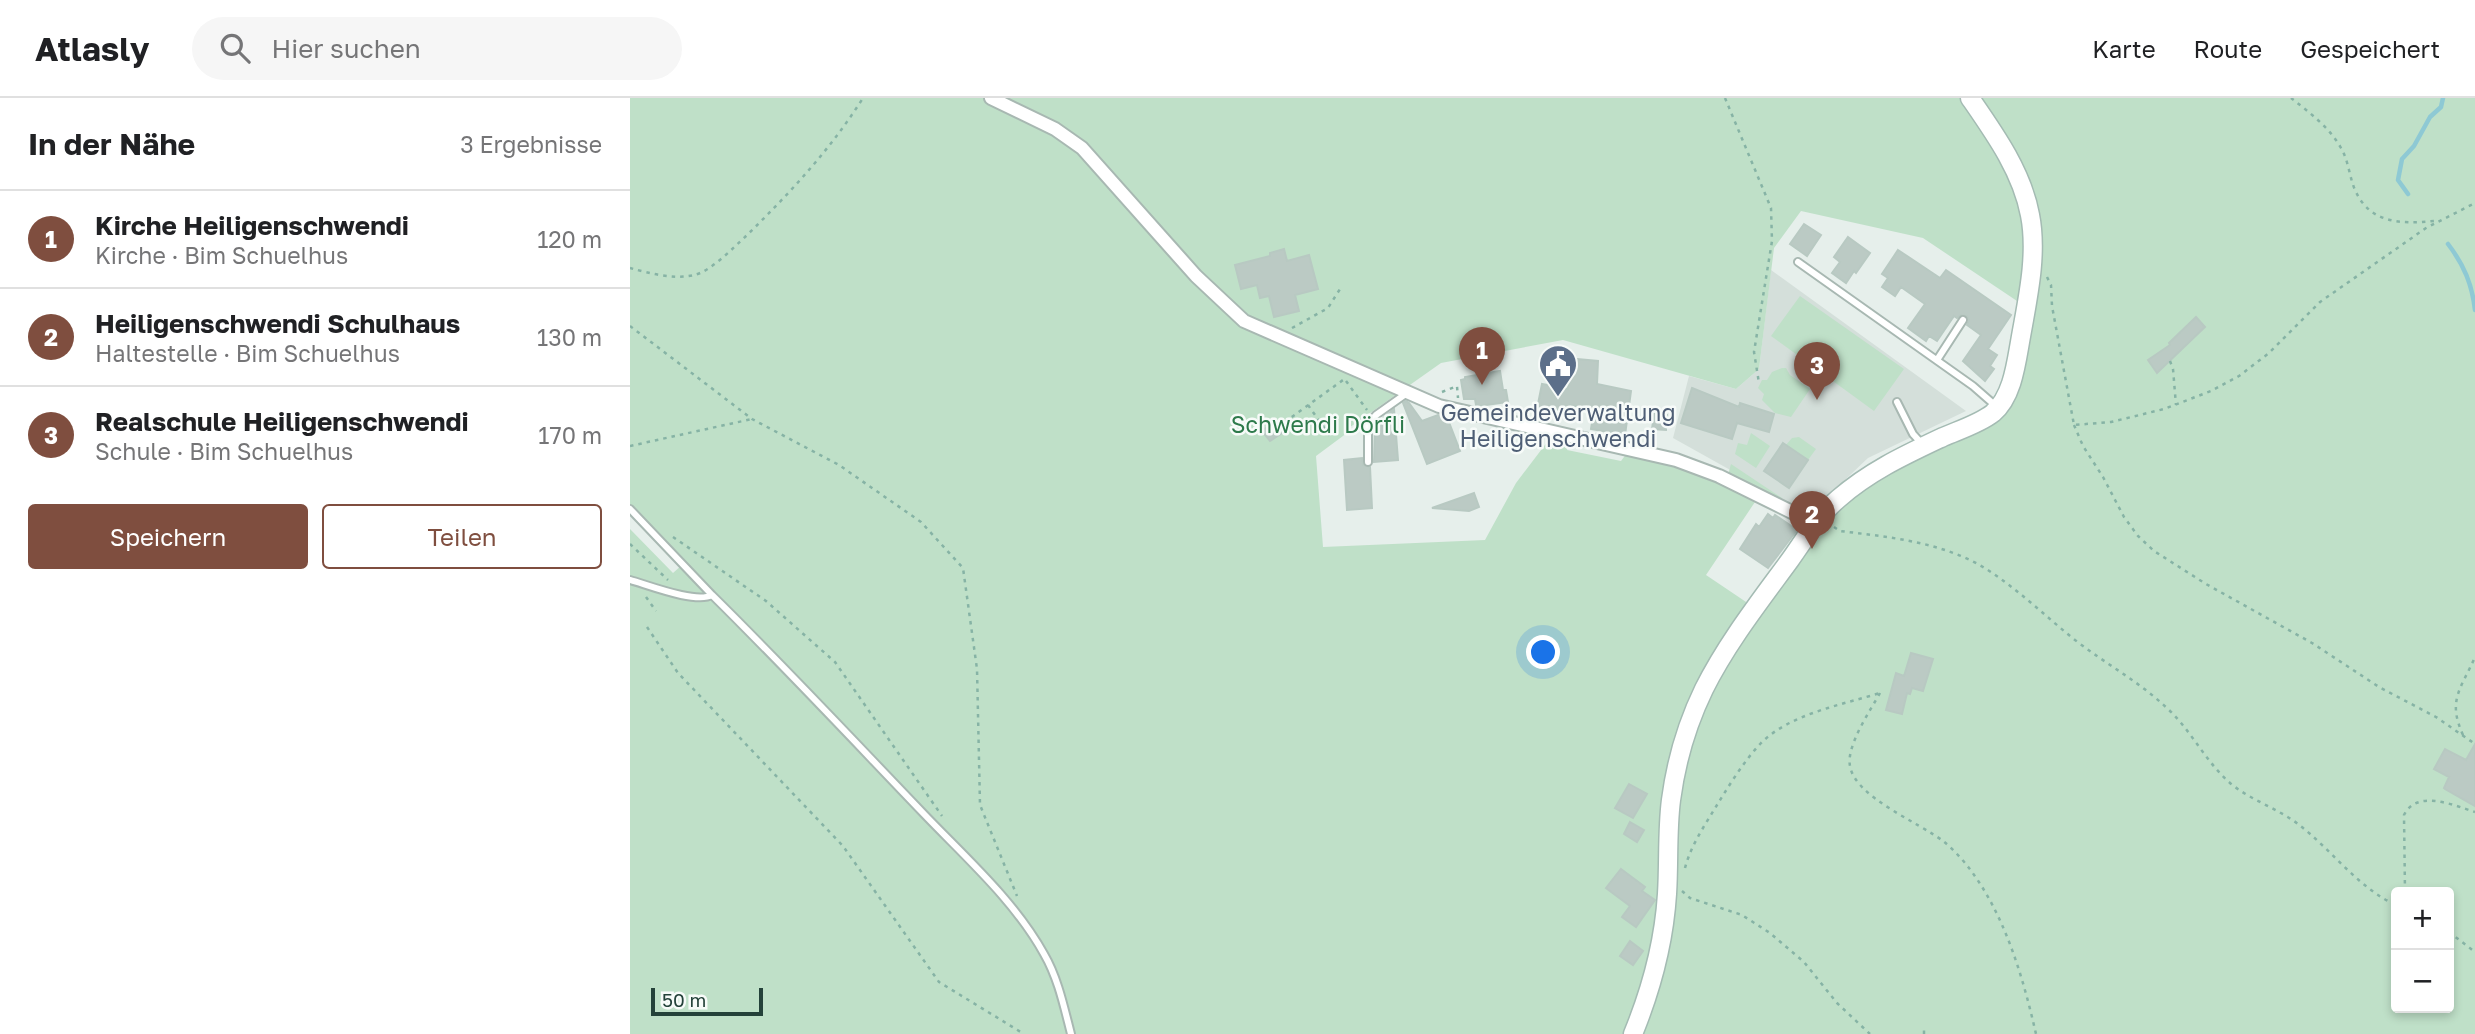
<!DOCTYPE html>
<html lang="de">
<meta charset="utf-8">
<style>
:root{--surface:#fff;--page:#f6f6f6;--text:#202124;--muted:#757577;--line:#e0e0e0;--accent:#7f4e3f}
body{margin:0;font-family:"Golos Text",sans-serif;background:var(--page);color:var(--text)}
.controls{position:absolute;right:21px;bottom:21px;display:grid;overflow:hidden;border-radius:7px;box-shadow:0 4px 10px #0003}
.controls button{width:63px;height:63px;display:grid;place-items:center;padding:0;border:0;border-bottom:2px solid var(--line);background:var(--surface);color:var(--text);font:35px sans-serif}
.scale{position:absolute;left:21px;bottom:18px;width:112px;box-sizing:border-box;padding-left:7px;border:4px solid #24423a;border-top:0;font-size:19px;line-height:24px;white-space:nowrap;color:#24423a;-webkit-text-stroke:5px #f7fbf9;paint-order:stroke}
.you{position:absolute;left:914px;top:555px;width:24px;height:24px;margin:-18px;border:5px solid #fff;border-radius:50%;background:#1a73e8;box-shadow:0 0 0 10px #1a73e833}
.badge{display:grid;place-items:center;width:46px;height:46px;border-radius:50%;background:var(--accent);color:#fff;font-size:23px;font-weight:700}
.pin{position:absolute;translate:-50% -58px;filter:drop-shadow(0 2px 4px #0008)}
.pin::after{content:'';position:absolute;top:37px;width:24px;height:21px;background:inherit;clip-path:polygon(0 0,100% 0,50% 100%)}
.list{margin:0;padding:0;list-style:none}
h2{display:flex;justify-content:space-between;align-items:center;height:91px;margin:0;padding:0 28px;font-size:30px}
h2 small{font-size:23px;font-weight:400;color:var(--muted)}
.list li{display:grid;grid-template-columns:46px 1fr auto;gap:21px;align-items:center;box-sizing:border-box;height:98px;padding:0 28px;border-top:2px solid var(--line)}
.list b{display:block;font-size:26px;white-space:nowrap}
.list p{margin:0;font-size:23px;white-space:nowrap;color:var(--muted)}
.list em{font-size:23px;font-style:normal;color:var(--muted)}
.actions{display:flex;gap:14px;padding:21px 28px}
.actions a{flex:1;padding:16px 0;border:2px solid var(--accent);border-radius:7px;text-align:center;font-size:24px;color:var(--accent)}
.actions .main{background:var(--accent);color:#fff}
.icon{flex:none;width:38px;height:38px;fill:none;stroke:currentColor;stroke-width:2;stroke-linecap:round;stroke-linejoin:round}
.map{position:relative;flex:none;width:1845px;height:936px;overflow:hidden}
header{display:flex;align-items:center;gap:42px;box-sizing:border-box;height:98px;padding:0 35px;background:var(--surface);border-bottom:2px solid var(--line)}
header strong{font-size:33px}
nav{display:flex;gap:38px;margin-inline-start:auto;font-size:24px}
.search{width:490px;height:63px;background:var(--page);display:flex;align-items:center;gap:18px;box-sizing:border-box;padding:0 24px;border-radius:38px;color:var(--muted);font-size:26px}
main{display:flex}
aside{flex:1;background:var(--surface)}
.map>svg:first-child{display:block}
</style>
<header>
<strong>Atlasly</strong>
<div class="search"><svg class="icon" aria-label="search" viewBox="0 0 24 24"><circle cx="10" cy="10" r="6"/><path d="M15 15l6 6"/></svg>Hier suchen</div>
<nav><a>Karte</a><a>Route</a><a>Gespeichert</a></nav>
</header>
<main>
<aside>
<h2>In der Nähe<small>3 Ergebnisse</small></h2>
<ul class="list">
<li><span class="badge">1</span><div><b>Kirche Heiligenschwendi</b><p>Kirche · Bim Schuelhus</p></div><em>120 m</em></li>
<li><span class="badge">2</span><div><b>Heiligenschwendi Schulhaus</b><p>Haltestelle · Bim Schuelhus</p></div><em>130 m</em></li>
<li><span class="badge">3</span><div><b>Realschule Heiligenschwendi</b><p>Schule · Bim Schuelhus</p></div><em>170 m</em></li>
</ul>
<div class="actions"><a class="main">Speichern</a><a>Teilen</a></div>
</aside>
<div class="map">
<svg width="1845" height="936" viewBox="0 0 1845 936">
<rect width="100%" height="100%" fill="#e6efeb"/>
<path fill="#d4dfda" d="M1141,172L1336,313L1238,360L1179,416L1043,340L1059,278L1106,291L1129,271Z"/>
<path fill="#bfe0c8" fill-rule="evenodd" d="M0,0H1845V936H0V431L43,475L52,467L0,411ZM1171,113L1293,140L1396,209L1364,314L1204,403L1125,510L1076,477L1129,398L1000,351L991,363L937,352L939,337L924,335L886,385L855,442L693,449L686,358L717,335L716,332L811,265L933,242L1106,291L1129,271L1144,150ZM1766,794H1819V910H1766Z
M1170,198L1274,271L1244,313L1141,238Z
M1152,270H1156L1160,277L1180,291L1161,319L1145,315L1132,302L1134,296L1128,290L1132,282H1137L1142,274Z
M1121,335L1140,348L1126,370L1105,356L1108,345L1117,347Z
M1169,339L1186,351L1178,362L1156,347L1162,340Z
M1101,366L1152,400L1150,402L1098,377Z"/>
<g fill="none" stroke-linecap="round" stroke-linejoin="round">
<path stroke="#8ec9d4" stroke-width="4.5" d="M1778,96L1768,82L1772,61L1784,48L1800,19L1811,9L1813,0
M1818,146C1834,167 1842,186 1845,212"/>
</g>
<path fill="#bbcac4" stroke="#b8c9c2" stroke-width="2" d="M1174,126L1191,137L1177,158L1160,146Z
M1218,139L1240,155L1226,175L1224,173L1216,185L1202,175L1210,164L1204,159Z
M654,151L657,163L679,157L688,191L665,197L669,213L644,219L639,198L630,200L627,187L611,191L605,167L640,158V155Z
M1268,152L1310,180L1316,172L1381,217L1358,251L1367,257L1360,268L1364,271L1355,283L1333,263L1351,237L1337,227L1339,222L1337,218L1331,217L1327,220L1324,218L1307,243L1299,238L1296,243L1278,230L1295,206L1271,189L1265,198L1252,189L1258,180L1252,176Z
M1566,219L1575,229L1527,275L1518,262L1540,247L1539,245Z
M947,261L968,263L967,286L1001,293L995,337L961,331L964,312L940,307L937,317L907,311L912,286L938,291L940,271H946Z
M870,273L873,292H876L878,304L849,308L846,307L845,301H834L831,282L835,281V279Z
M1062,290L1109,309L1110,305L1144,316L1139,334L1107,325L1102,341L1051,325Z
M776,303L779,305L792,323L808,317L817,319L830,353L797,366L773,305Z
M764,311L768,362L744,364L745,327Z
M1024,316L1037,317L1036,332L1022,331Z
M644,324L652,335L640,343L632,333Z
M1153,345L1178,362L1159,390L1134,373Z
M732,360L733,367L740,369L742,410L717,412L714,362Z
M844,395L849,409L839,413L802,410Z
M1138,416L1143,420L1145,417L1167,432L1138,470L1110,451L1126,426L1129,429Z
M1281,555L1303,561L1293,593L1282,590L1280,596L1277,595L1272,616L1256,612L1266,575L1274,578Z
M1845,646V708L1815,691L1814,690L1819,679L1804,671L1815,651L1836,662Z
M999,686L1017,696L1003,720L985,710Z
M1000,724L1014,732L1007,744L994,736Z
M991,771L1015,789L1012,793L1025,802L1006,829L992,819L1000,808L976,790Z
M1000,843L1013,853L1003,867L990,858Z"/>
<g fill="none" stroke-linecap="round" stroke-linejoin="round">
<defs>
<path id="lane" d="M1168,164L1343,288L1367,309
M1307,262L1333,222
M1267,304L1283,336L1293,347
M738,364V326L746,317L777,295
M0,411L82,497C66,506 18,487 0,482
M82,497C154,568 223,642 293,715C335,759 384,802 414,856C428,880 434,909 441,936"/>
<path id="street" d="M361,0L425,31L452,50L566,178L614,223L809,308L1046,362L1089,378L1186,426"/>
<path id="secondary" d="M1003,936C1021,892 1034,844 1037,796C1039,765 1037,733 1041,702C1046,664 1057,626 1074,591C1097,545 1130,503 1160,462C1175,441 1189,417 1208,401C1240,373 1275,357 1313,339C1329,332 1349,326 1363,315C1382,299 1386,267 1390,244C1397,203 1408,158 1400,117C1392,74 1365,36 1340,0"/>
</defs>
<use href="#lane" stroke="#a8b8b2" stroke-width="10"/>
<use href="#street" stroke="#a8b8b2" stroke-width="16"/>
<use href="#secondary" stroke="#a4bbb3" stroke-width="21"/>
<path stroke="#86b3a5" stroke-width="2.5" stroke-dasharray="3.5 5" stroke-linecap="butt" d="M1095,0L1141,110L1142,143L1124,254L1129,285
M1661,0C1679,14 1700,30 1711,50C1719,64 1719,78 1725,92C1740,126 1771,126 1804,123
M0,170C18,175 45,182 64,177C80,174 103,150 115,139C159,96 200,52 233,0
M1417,179L1421,187L1422,208L1444,327L1481,324L1534,311L1581,293L1609,278L1639,255L1690,204L1796,130L1845,105
M0,228L122,321L209,367L291,424L333,470L347,571L350,707L387,798
M662,230L698,210L710,191
M1540,263L1543,271L1546,307
M716,283L737,312
M812,294L827,288L828,300
M678,307L702,341
M1444,327L1453,348L1473,379L1494,419L1508,438L1524,453L1576,486L1682,545L1749,589L1806,619L1845,646
M648,329L713,282
M0,348L122,321
M1204,429L1210,433C1259,439 1311,444 1353,469C1387,490 1415,518 1445,542C1477,567 1509,583 1539,612C1562,634 1576,664 1600,685C1620,702 1647,710 1668,726C1701,751 1728,790 1766,807
M43,439L136,503L205,564L312,718
M0,446L38,482
M16,499L26,513
M17,529L48,575L213,748L309,884L394,936
M1250,595C1240,613 1216,648 1220,668C1225,699 1288,724 1313,743C1322,750 1332,761 1339,770C1375,817 1393,879 1406,936
M1833,637C1817,602 1831,591 1845,559
M1055,770C1061,747 1075,727 1087,707C1100,686 1114,663 1131,645C1160,616 1211,607 1250,595
M1052,793L1060,800L1112,817L1140,835L1174,864L1207,905L1240,936
M1775,794L1774,717C1787,691 1823,707 1845,714
M1819,834L1845,854
M1294,936V932"/>
<use href="#lane" stroke="#fff" stroke-width="6"/>
<use href="#street" stroke="#fff" stroke-width="12"/>
<use href="#secondary" stroke="#fff" stroke-width="18"/>
</g>
<defs>
<symbol id="civic-pin" viewBox="-11 -11 22 30"><path d="M0 17L-7.5 6A9.5 9.5 0 1 1 7.5 6Z" fill="#5c6f8a" stroke="#f7fbf9"/><path d="M-.6-6.5H3V-4.5H.6V-3L4-1V1h2V6H-6V1h2V-1L-.6-3ZM-1.2 2.5V6h2.4V2.5Z" fill="#fff"/></symbol>
</defs>
<g fill-rule="evenodd">
<use href="#civic-pin" x="906" y="244" width="44" height="60"/>
</g>
<g text-anchor="middle" stroke-width="5" stroke-linejoin="round" paint-order="stroke">
<g font-size="23" fill="#4e5e75" stroke="#f7fbf9">
<text x="928" y="323">Gemeindeverwaltung<tspan x="928" dy="26">Heiligenschwendi</tspan></text>
</g>
<g font-size="23" fill="#2d7a4b" stroke="#f7fbf9">
<text x="688" y="335">Schwendi Dörfli</text>
</g>
</g>
</svg>
<div class="controls">
<button>+</button>
<button>−</button>
</div>
<div class="scale">50 m</div>
<div class="you"></div>
<div class="pin badge" style="left:852px;top:287px">1</div>
<div class="pin badge" style="left:1182px;top:451px">2</div>
<div class="pin badge" style="left:1187px;top:302px">3</div>
</div>
</main>
